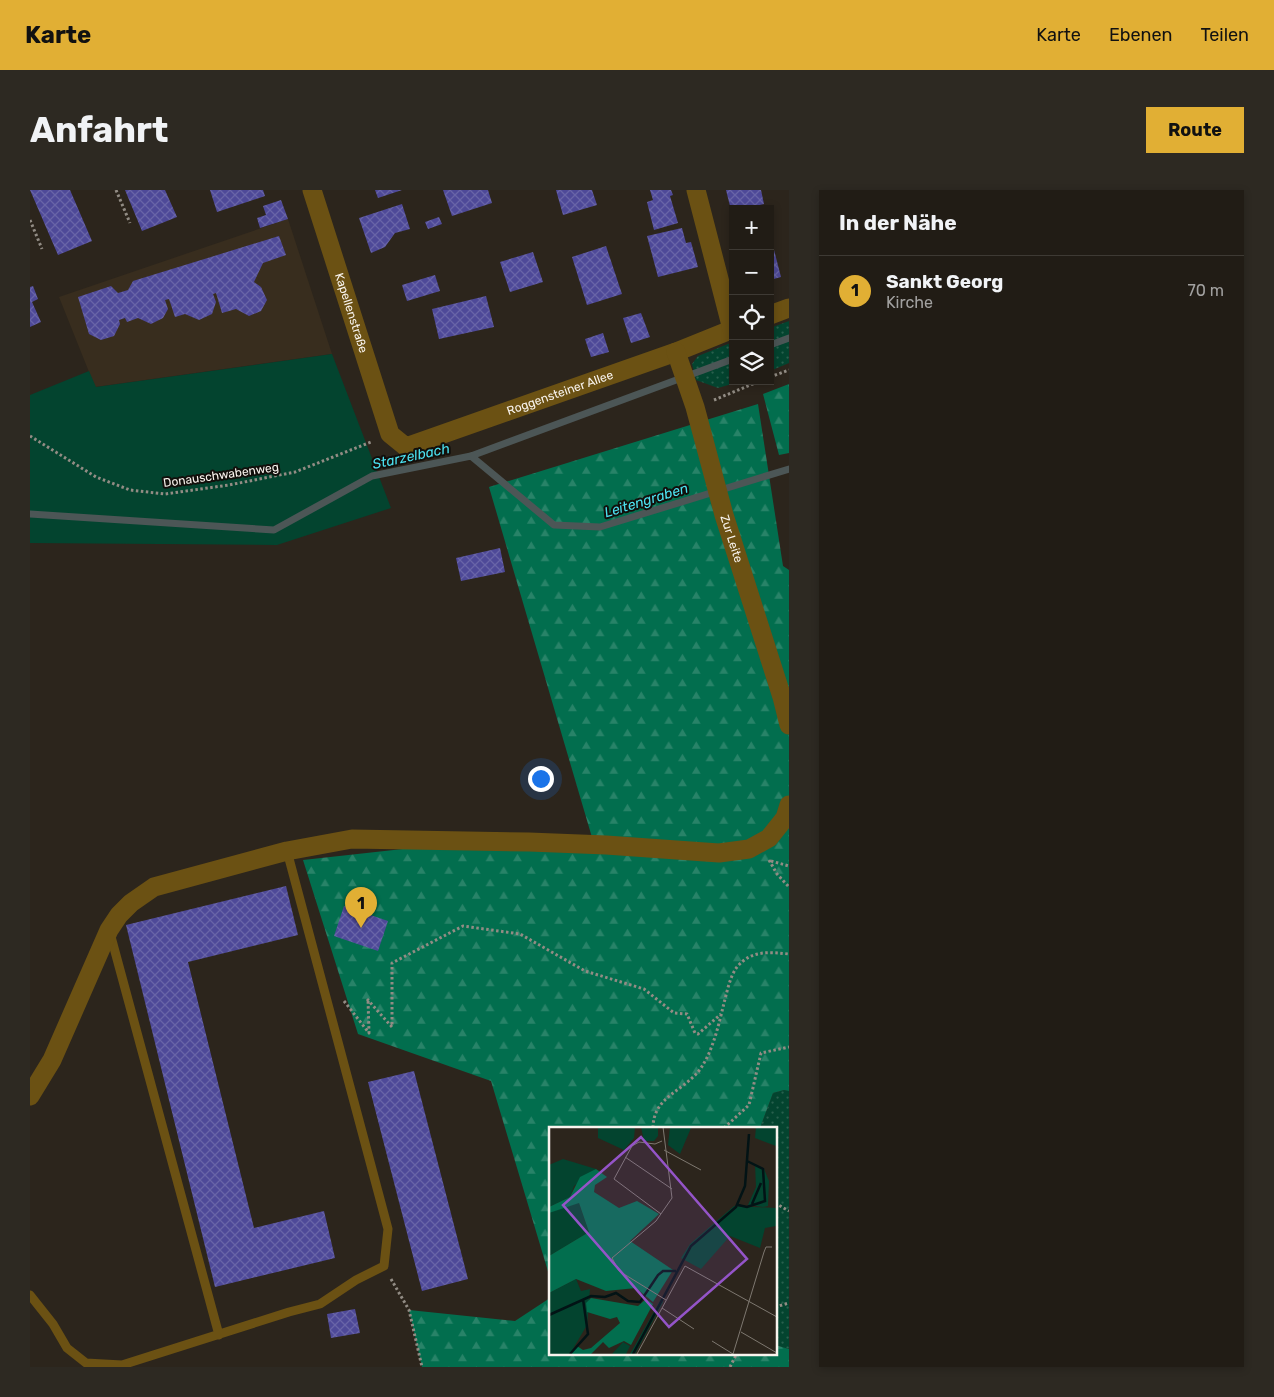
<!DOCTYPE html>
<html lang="de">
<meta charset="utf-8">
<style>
:root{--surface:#211c15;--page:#2d2922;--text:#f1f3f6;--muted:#a2a1a0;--line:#3e3a34;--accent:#e1af34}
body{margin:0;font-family:Rubik,sans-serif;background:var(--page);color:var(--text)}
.controls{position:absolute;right:15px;top:15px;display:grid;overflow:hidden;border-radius:0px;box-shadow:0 2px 8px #0003}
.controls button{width:45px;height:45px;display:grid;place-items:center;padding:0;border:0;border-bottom:1px solid var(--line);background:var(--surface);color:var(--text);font:25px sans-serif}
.you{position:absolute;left:510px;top:588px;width:18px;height:18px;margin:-12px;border:4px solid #fff;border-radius:50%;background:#1a73e8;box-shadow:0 0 0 8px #1a73e833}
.badge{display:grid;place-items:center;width:32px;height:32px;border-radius:50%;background:var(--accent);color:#111;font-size:16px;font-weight:700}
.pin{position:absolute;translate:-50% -41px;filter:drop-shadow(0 1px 2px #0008)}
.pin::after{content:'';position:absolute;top:26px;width:18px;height:15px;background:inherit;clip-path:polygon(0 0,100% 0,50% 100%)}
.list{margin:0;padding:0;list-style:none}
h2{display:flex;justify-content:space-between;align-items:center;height:65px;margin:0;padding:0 20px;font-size:21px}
h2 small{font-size:16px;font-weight:400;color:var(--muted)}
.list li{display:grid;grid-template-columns:32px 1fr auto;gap:15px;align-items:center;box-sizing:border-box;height:70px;padding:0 20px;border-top:1px solid var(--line)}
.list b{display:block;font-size:19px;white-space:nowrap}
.list p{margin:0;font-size:16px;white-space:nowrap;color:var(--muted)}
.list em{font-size:16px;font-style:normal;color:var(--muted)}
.icon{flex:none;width:28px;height:28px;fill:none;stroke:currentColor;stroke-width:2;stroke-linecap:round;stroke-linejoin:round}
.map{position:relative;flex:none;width:759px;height:1177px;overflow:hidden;border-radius:0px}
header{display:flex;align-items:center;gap:30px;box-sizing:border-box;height:70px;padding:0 25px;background:var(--accent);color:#111}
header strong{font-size:24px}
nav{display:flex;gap:28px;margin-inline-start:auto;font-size:18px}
.intro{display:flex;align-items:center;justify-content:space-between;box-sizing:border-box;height:120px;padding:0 30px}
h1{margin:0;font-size:35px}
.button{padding:12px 22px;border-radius:0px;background:var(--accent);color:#111;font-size:18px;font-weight:700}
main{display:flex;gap:30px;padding:0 30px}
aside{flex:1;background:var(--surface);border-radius:0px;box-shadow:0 2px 8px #0003}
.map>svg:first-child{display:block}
</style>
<header>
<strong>Karte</strong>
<nav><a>Karte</a><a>Ebenen</a><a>Teilen</a></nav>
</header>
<div class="intro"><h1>Anfahrt</h1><a class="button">Route</a></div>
<main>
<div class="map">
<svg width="759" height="1177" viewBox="0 0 759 1177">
<defs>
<pattern id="grass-dots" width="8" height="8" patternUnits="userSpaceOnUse" patternTransform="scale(1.25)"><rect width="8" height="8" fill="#03442f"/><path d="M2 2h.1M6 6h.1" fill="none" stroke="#28604d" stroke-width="1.8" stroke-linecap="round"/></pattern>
<pattern id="forest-firs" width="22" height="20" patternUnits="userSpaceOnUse" patternTransform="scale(1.25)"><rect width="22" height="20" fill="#026e4e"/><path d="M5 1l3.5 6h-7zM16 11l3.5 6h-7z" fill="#288368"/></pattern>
<pattern id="building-cross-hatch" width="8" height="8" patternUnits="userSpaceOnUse" patternTransform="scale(1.25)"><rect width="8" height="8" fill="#4e4998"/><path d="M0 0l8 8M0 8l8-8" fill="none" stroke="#6864a7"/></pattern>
</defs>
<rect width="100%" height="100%" fill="#2c251c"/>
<path fill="#382d1e" d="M258,29L302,164L65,197L29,107Z"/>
<path fill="url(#grass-dots)" d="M759,131V173L740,181V138Z
M703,152V191H712L688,198L666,190L662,174L668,166Z
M754,900L759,901V1159L745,1155V938H730L743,903Z"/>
<path fill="url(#forest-firs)" d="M759,194V263L749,265L733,204Z
M728,214L753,376L759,380V901L754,900L743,903L730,938H520V1088L461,891L328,844L273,670L409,655L566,661L459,297Z
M520,1108V1163H745V1155L759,1159V1177H392L379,1120L485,1131Z"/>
<path fill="#03442f" d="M302,164L361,318L247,355L0,353V205L59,181L66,197Z"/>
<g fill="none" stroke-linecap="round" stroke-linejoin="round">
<path stroke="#4c5656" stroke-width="7" d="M740,155L759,148
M441,266L524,335L570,337L759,279
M0,324L244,340L342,286L441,266L703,169"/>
</g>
<path fill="url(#building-cross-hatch)" d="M0,0H40L62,51L28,65Z
M95,0H135L147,27L112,41Z
M180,0H233L235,6L187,22Z
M345,0H372L348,8Z
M413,0H458L462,13L422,26Z
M526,0H562L567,15L533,25Z
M620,0H641L643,5L640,6L648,33L624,40L617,12L623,10Z
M696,0H731L734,14L721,17L722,19H703L702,24Z
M251,10L258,29L230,38L227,28L236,25L233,16Z
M372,14L380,39L365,43L355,57L341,63L329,28Z
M409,27L412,34L398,39L395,32Z
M652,38L656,53L661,52L668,77L628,87L617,46Z
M249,46L256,65L233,73L224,92L231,97L237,110L231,121L219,126L206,119L192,123L186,103L183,104L186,112L182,124L169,130L155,124L145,127L139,109L135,110L138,119L133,128L121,134L108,128L97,132L95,128L89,130L90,134L84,146L71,150L59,144L48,107L81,96L88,103L98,100L103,91Z
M576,56L592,104L557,115L542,67Z
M740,56H743L751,87L740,90Z
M503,62L513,92L480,102L470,72Z
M405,85L410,101L377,111L372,95Z
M3,96L8,109L2,112L11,132L0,137V97Z
M456,106L464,137L409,149L402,119Z
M611,123L620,147L601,153L593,128Z
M573,143L579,162L561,167L555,149Z
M470,358L475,382L431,391L426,368Z
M256,696L268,745L158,772L224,1038L294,1021L305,1068L185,1097L96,735Z
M314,716L358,731L348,761L304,746Z
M384,881L438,1089L392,1101L338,892Z
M325,1119L330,1143L301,1148L297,1124Z"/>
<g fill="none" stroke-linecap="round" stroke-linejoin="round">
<path stroke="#928c84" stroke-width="3" stroke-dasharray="2.5 2.5" stroke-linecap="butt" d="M86,0L100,33
M0,30L12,59
M740,187L759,180
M684,210L730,191
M0,246L66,287L100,300L135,304L199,295L265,282L341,252
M739,670L747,684L759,697
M741,671L759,676
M337,809L362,837V773L433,736L490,744L555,781L614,799L644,823L657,824L665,843L668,844L691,824
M314,811L339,843L338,809
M623,938C623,906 655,901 671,878C683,860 689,834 694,813C697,802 700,786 707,777C721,760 739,762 759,764
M694,938L719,915L731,863L759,857
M745,1013L759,1021
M361,1089L379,1120L392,1177
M745,1117L759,1113
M700,1177L707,1163"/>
<path stroke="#6b5113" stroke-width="9" d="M80,743L189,1145
M0,1105L23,1134L37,1158L56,1173L92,1175L259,1122L290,1114L326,1090L354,1076L358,1039L257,661"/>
<g stroke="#6b5113" stroke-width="19">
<path id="s1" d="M282,0L360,244L376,257L646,162L703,139"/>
<path d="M666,0L702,139"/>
<path d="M740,125L759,118"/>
<path id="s2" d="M646,162L665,217L694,325L752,507L759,535"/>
<path d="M0,906L22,870L79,740L89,725L101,713L124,697L257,661L322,649L499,652L576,655L689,663L719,659L739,648L755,628L759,615"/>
</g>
</g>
<g text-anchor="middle" stroke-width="4" stroke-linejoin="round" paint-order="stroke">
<g font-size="12" fill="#f9f4ee" stroke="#120f0b">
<text dy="4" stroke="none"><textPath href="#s1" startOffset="129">Kapellenstraße</textPath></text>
<text dy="4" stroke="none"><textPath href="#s1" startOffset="440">Roggensteiner Allee</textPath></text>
<text transform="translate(191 285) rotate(-8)" y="4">Donauschwabenweg</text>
<text dy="4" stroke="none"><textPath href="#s2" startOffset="195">Zur Leite</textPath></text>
</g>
<g font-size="14" font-style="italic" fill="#4ce2f1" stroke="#120f0b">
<text transform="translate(381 266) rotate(-12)" y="5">Starzelbach</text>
<text transform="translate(616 310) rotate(-17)" y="5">Leitengraben</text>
</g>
</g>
<g transform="translate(519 937)">
<rect width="228" height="228" fill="#2c251c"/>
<path d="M49,0H86L85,11L75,23L49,11ZM92,0H109V9L105,14H95ZM121,0L142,1L131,27L119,18ZM207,0H227V19L206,11ZM14,32L47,42L25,59L21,70L0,80V38ZM22,76H30L40,105L0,129V86ZM27,152L32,164L41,162L38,198L21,227H0V166ZM112,172L114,175L86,227H81Z" fill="#03442f"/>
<path d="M47,42L58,50L46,58L45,65L70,81L88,74L110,87L81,114L124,143L104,175L87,161L57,164L27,152L0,166V129L40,105L30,76L0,86V80L21,70L31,50ZM42,171L89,179L97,172L104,177L82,218L75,214L60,221L54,215L42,227H21L28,219L34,223L42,221L71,196L68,190L61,192L38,185L37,176Z" fill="#026e4e"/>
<path d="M206,37L215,42L220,54L219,79L214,80L199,78L207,60Z" fill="#03442f"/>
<path d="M185,79L227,81V99L216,101L211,121L181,109L152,142L132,131L141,117ZM74,215L81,219L77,227H63Z" fill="#03442f"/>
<path fill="none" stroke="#021315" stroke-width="2.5" d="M203,77L212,56M189,78L198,80L216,74L214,42L198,34M0,188L42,169L56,170L67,166L79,174L91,175L109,148L114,144H127M21,227L39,207L34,172M84,227L142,119L187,80L196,59L200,7"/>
<path fill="none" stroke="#7e7870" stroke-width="1" d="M114,0L123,71L107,94L63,131L70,144L117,173M115,23L152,43M76,30L123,62M112,87L65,52L83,19L90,15L106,17L113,14M113,181L145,202M192,205L228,226M163,214L184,227M88,227L136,139L228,190M184,227L215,125L217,120H223"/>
<path fill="#9454c8" fill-opacity="0.15" stroke="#9454c8" stroke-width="2.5" d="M92,10L198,132L120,200L14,78Z"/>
<rect width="228" height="228" fill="none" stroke="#f9f4ee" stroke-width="2.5"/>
</g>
</svg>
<div class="controls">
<button>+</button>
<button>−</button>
<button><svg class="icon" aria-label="locate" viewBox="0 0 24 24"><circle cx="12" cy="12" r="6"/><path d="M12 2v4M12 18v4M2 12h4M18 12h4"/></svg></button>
<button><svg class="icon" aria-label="layers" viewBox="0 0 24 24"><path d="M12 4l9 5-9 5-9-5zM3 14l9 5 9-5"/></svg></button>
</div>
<div class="you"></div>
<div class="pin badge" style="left:331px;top:738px">1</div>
</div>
<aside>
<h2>In der Nähe<small></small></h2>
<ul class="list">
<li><span class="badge">1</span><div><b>Sankt Georg</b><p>Kirche</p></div><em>70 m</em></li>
</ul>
</aside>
</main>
